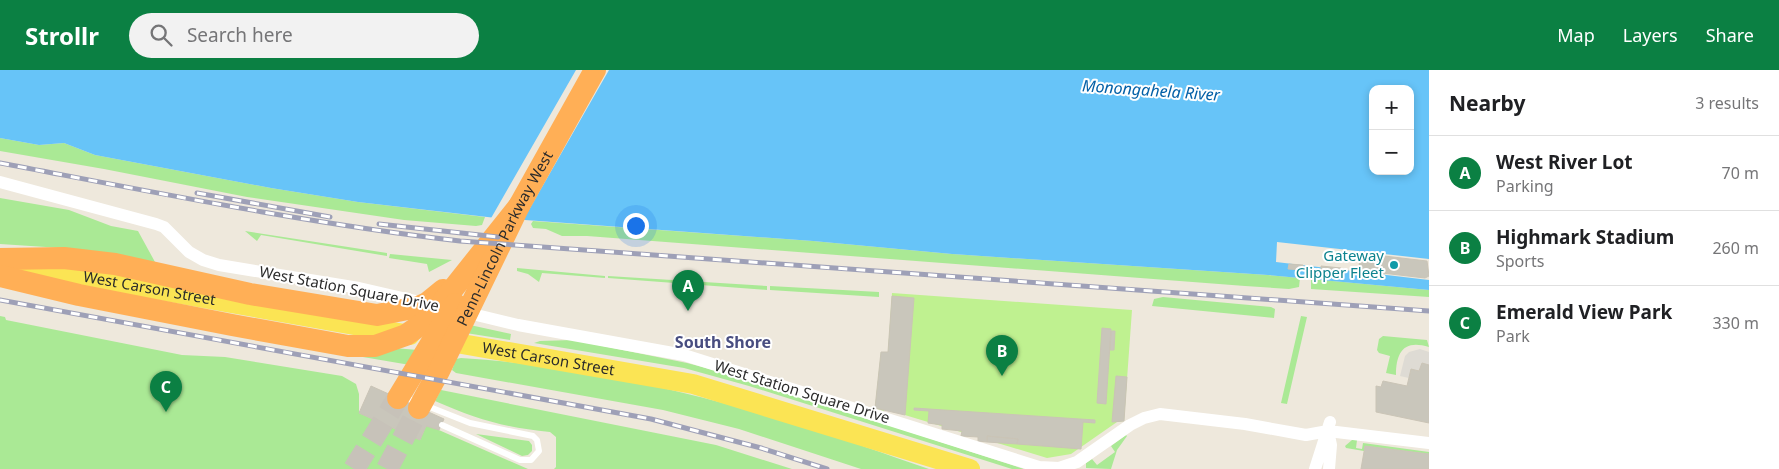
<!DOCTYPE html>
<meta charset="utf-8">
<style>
:root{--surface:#fff;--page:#f2f2f2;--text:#202124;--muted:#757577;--line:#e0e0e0;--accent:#0b8043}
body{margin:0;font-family:"Noto Sans",sans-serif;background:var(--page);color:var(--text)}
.controls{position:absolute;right:15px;top:15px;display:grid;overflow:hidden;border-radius:10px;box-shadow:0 2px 8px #0003}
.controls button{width:45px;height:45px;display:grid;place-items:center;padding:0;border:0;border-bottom:1px solid var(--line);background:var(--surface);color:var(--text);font:25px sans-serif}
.you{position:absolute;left:635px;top:155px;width:18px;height:18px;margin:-12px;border:4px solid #fff;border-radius:50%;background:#1a73e8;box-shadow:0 0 0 8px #1a73e833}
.badge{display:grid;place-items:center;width:32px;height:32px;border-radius:50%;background:var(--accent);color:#fff;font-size:16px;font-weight:700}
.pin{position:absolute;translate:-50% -41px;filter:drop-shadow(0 1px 2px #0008)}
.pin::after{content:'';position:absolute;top:26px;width:18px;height:15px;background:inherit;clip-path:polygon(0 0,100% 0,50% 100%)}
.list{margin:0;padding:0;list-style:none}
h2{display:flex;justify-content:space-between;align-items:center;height:65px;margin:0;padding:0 20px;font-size:21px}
h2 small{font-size:16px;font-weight:400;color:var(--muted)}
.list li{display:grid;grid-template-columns:32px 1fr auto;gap:15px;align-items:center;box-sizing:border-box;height:75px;padding:0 20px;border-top:1px solid var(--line)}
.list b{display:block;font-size:19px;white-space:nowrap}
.list p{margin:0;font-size:16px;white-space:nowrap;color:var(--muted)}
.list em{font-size:16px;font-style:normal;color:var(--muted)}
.icon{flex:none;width:28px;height:28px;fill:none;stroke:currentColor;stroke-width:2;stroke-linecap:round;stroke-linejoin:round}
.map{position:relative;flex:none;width:1429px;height:399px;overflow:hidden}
header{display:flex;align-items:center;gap:30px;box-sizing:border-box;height:70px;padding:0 25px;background:var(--accent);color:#fff}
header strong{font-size:24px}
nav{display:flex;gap:28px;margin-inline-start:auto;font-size:18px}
.search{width:350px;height:45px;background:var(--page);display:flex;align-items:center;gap:12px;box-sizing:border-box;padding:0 18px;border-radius:28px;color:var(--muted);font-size:19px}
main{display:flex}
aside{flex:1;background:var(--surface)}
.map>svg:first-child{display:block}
</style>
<header>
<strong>Strollr</strong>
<div class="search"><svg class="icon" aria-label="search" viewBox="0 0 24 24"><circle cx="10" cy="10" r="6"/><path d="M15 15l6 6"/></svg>Search here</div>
<nav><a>Map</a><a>Layers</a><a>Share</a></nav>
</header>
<main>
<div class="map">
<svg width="1429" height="399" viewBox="0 0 1429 399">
<rect width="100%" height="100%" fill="#eee8dc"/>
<path fill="#aae995" d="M0,68L39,75L64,73L95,85L271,118L358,132L485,147L482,155L476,156L404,150L247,127L104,99L0,81Z
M0,128L69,140L111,156L138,161L155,192L61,178L0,174Z
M533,151L813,171L952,184L1268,205L1300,208L1299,217L1289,219L1245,216L587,166H562L546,159L533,158L531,154Z
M245,161L387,183V186L261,165L257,171Z
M390,184L452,190L429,202L427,194L389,188Z
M517,198L605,206V208L542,203L539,212L528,204L517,201Z
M608,206L767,216V220L608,208Z
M1311,209L1429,220V227L1311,219Z
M770,216L879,222V227L770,220Z
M1163,227L1271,237L1275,239L1274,248L1152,236L1154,229Z
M0,246L5,247L6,250L182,285L225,287L342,306L356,314L359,324V343L420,370L426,356L432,357L528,399H0Z
M1301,246L1307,247L1287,334L1281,333Z
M470,255L511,264L510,270L466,263Z
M1383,266L1427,270L1429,277C1404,269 1396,282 1396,305L1386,303L1390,286L1379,283L1377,280L1379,269Z
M573,270L687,293L740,307L1024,399H1012L749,316L684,298L534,273L540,271Z
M394,278L418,280L410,295L357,286Z
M461,288C576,295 691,321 800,355C844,368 886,385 929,399H861L739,359L663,340L456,303L452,300L456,289Z
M441,320L716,375L792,399H554L556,397V367L550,362C506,358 476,349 435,331Z
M476,364L529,371L532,375V381L528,385L522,386Z
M1126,365L1127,366L1117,380L1111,399L1086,398V393L1092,389L1097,395L1115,382L1111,376Z
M1352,370H1357L1356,378L1362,379L1363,373L1429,382V384L1365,376L1364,381L1346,378L1345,376Z"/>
<path fill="#bff190" d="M892,223L1132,240L1124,351L1117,352L1071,384L1047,388L885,339L884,341L875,338L881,282H888Z"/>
<path fill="#dedbd4" d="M1420,279L1429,282V295L1422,293L1419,301L1411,299L1409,308L1400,306L1405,286L1409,282Z"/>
<path fill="#67c4f8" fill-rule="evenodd" d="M0,0H1429V220L1268,205L952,184L813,171L496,148L358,132L271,118L95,85L64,73L39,75L0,68ZM1373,19H1410V101H1373Z"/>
<path fill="#eee8dc" d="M576,0H609L522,152L490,150Z
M1277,172L1429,189V210L1276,192Z"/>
<path fill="#c9c6bb" stroke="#cac4b6" d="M1367,184L1427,191L1429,206L1425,208L1365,201L1359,198L1360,186Z
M1289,194L1303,195V200L1288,199Z
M1321,196L1341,198L1340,203L1321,201Z
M892,226L914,228L905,345L875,338L881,282H888Z
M1102,258L1111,259L1106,334L1097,333Z
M1111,261H1115L1114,280H1110Z
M1422,293L1429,295V353L1376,342V316L1381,317L1383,311L1407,316L1411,299L1419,301Z
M1116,306L1127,307L1124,351L1112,352Z
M371,316L444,349L439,360L426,356L420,370L359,343Z
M914,338L1095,350V353L1083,352L1081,379L1017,374L1018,369L987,366V372L978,371V367L961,366L962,361L942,359V355L928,353L929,341L914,340Z
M987,366L1018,369L1017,374L987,372Z
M1365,376L1429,384V399H1361Z"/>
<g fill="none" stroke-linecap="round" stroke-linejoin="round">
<path stroke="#c7c2b9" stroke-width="22" stroke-dasharray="22 11" stroke-linecap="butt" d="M354,399L398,328
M387,399L419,338"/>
<path stroke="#fff" stroke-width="6" d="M402,326L470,353L533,366L537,370L539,381L531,390H520L442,355"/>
<path stroke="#fff" stroke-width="12" d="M0,112L156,154L164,157L189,182L203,190L219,195L359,218L420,232
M464,242L518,255L684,285L1039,397L1059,398L1077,392L1130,355L1144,348L1160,344L1245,354L1306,365L1328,361L1429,373
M1328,361L1331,375L1329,399
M1315,399L1330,352"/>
<g stroke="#fbe454" stroke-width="20">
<path id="s1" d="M0,197L86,207L410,265"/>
<path id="s2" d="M439,270L693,314L970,399"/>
</g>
<g stroke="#ffaf56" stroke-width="22">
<path d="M0,189L64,188L115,194L250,224L377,245L418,237L427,233L443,220"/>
<path d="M0,206L79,225L232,255L348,276H375L406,265L429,249L519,136"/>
<path d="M398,328L455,234"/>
<path id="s3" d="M419,338L439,301L519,136L595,0"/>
</g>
<defs>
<path id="rail" d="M0,93C153,122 305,153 460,171L1429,241
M197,123L330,147
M379,154L498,167
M0,230L651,349L761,378L827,399"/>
</defs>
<use href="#rail" stroke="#9ea0b7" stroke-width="5"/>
<use href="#rail" stroke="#fff" stroke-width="3" stroke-dasharray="9" stroke-linecap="butt"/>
</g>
<circle fill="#0f9aa8" stroke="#fff" stroke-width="2" cx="1394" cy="195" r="5"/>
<g text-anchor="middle" stroke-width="4" stroke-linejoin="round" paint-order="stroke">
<g font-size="15" fill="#2b2b2b" stroke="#fff">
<text dy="5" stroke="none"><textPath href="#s3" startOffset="190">Penn-Lincoln Parkway West</textPath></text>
<text transform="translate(349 219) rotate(11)" y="5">West Station Square Drive</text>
<text dy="5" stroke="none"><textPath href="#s1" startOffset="151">West Carson Street</textPath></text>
<text dy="5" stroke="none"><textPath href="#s2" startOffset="111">West Carson Street</textPath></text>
<text transform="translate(802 322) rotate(17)" y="5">West Station Square Drive</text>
</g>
<g font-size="15" fill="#0d838f" stroke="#fff" text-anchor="end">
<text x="1384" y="191">Gateway<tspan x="1384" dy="17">Clipper Fleet</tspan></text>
</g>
<g font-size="16" font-style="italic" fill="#0360a7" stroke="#fff">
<text transform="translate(1151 20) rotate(4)" y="6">Monongahela River</text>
</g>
<g font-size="16" font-weight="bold" fill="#484d80" stroke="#fff">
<text x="723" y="278">South Shore</text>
</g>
</g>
</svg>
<div class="controls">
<button>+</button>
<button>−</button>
</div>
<div class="you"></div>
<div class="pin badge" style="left:688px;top:241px">A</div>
<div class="pin badge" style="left:1002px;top:306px">B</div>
<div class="pin badge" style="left:166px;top:342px">C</div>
</div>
<aside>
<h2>Nearby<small>3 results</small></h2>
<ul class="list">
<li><span class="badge">A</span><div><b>West River Lot</b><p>Parking</p></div><em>70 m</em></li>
<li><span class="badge">B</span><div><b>Highmark Stadium</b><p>Sports</p></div><em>260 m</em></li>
<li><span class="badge">C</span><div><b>Emerald View Park</b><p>Park</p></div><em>330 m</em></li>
</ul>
</aside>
</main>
